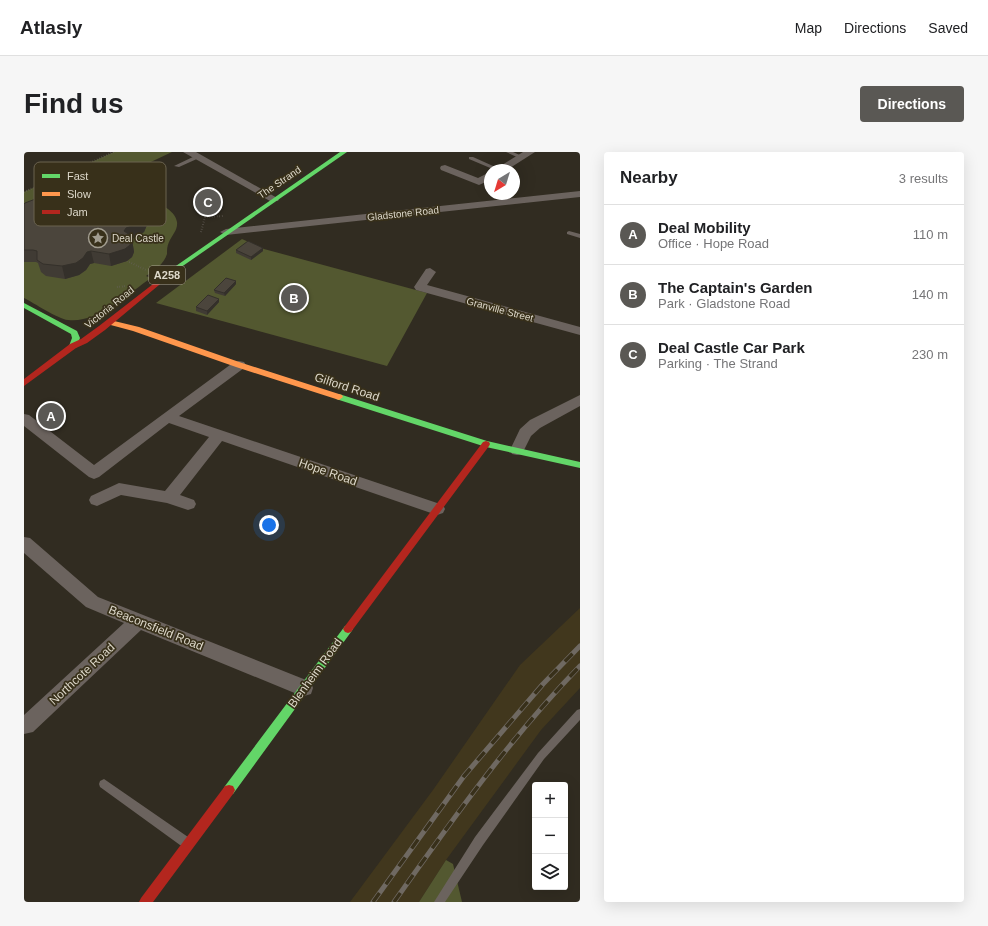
<!DOCTYPE html>
<meta charset="utf-8">
<style>
:root{--surface:#fff;--page:#f6f6f6;--text:#202124;--muted:#757577;--line:#e0e0e0;--accent:#5a5854}
body{margin:0;font-family:Arial,sans-serif;background:var(--page);color:var(--text)}
.controls{position:absolute;right:12px;bottom:12px;display:grid;overflow:hidden;border-radius:4px;box-shadow:0 4px 16px #0002}
.controls button{width:36px;height:36px;display:grid;place-items:center;padding:0;border:0;border-bottom:1px solid var(--line);background:var(--surface);color:var(--text);font:20px sans-serif}
.compass{position:absolute;left:460px;top:12px;width:36px;height:36px;border-radius:50%;background:var(--surface);box-shadow:0 4px 16px #0002;rotate:218deg}
.you{position:absolute;left:245px;top:373px;width:14px;height:14px;margin:-10px;border:3px solid #fff;border-radius:50%;background:#1a73e8;box-shadow:0 0 0 6px #1a73e833}
.badge{display:grid;place-items:center;width:26px;height:26px;border-radius:50%;background:var(--accent);color:#fff;font-size:13px;font-weight:700}
.pin{position:absolute;translate:-50% -50%;border:2px solid #fff;box-shadow:0 1px 4px #0006}
.list{margin:0;padding:0;list-style:none}
h2{display:flex;justify-content:space-between;align-items:center;height:52px;margin:0;padding:0 16px;font-size:17px}
h2 small{font-size:13px;font-weight:400;color:var(--muted)}
.list li{display:grid;grid-template-columns:26px 1fr auto;gap:12px;align-items:center;box-sizing:border-box;height:60px;padding:0 16px;border-top:1px solid var(--line)}
.list b{display:block;font-size:15px;white-space:nowrap}
.list p{margin:0;font-size:13px;white-space:nowrap;color:var(--muted)}
.list em{font-size:13px;font-style:normal;color:var(--muted)}
.icon{flex:none;width:22px;height:22px;fill:none;stroke:currentColor;stroke-width:2;stroke-linecap:round;stroke-linejoin:round}
.map{position:relative;flex:none;width:556px;height:750px;overflow:hidden;border-radius:4px}
header{display:flex;align-items:center;gap:24px;box-sizing:border-box;height:56px;padding:0 20px;background:var(--surface);border-bottom:1px solid var(--line)}
header strong{font-size:19px}
nav{display:flex;gap:22px;margin-inline-start:auto;font-size:14px}
.intro{display:flex;align-items:center;justify-content:space-between;box-sizing:border-box;height:96px;padding:0 24px}
h1{margin:0;font-size:28px}
.button{padding:10px 18px;border-radius:4px;background:var(--accent);color:#fff;font-size:14px;font-weight:700}
main{display:flex;gap:24px;padding:0 24px}
aside{flex:1;background:var(--surface);border-radius:4px;box-shadow:0 4px 16px #0002}
.map>svg:first-child{display:block}
</style>
<header>
<strong>Atlasly</strong>
<nav><a>Map</a><a>Directions</a><a>Saved</a></nav>
</header>
<div class="intro"><h1>Find us</h1><a class="button">Directions</a></div>
<main>
<div class="map">
<svg width="556" height="750" viewBox="0 0 556 750">
<rect width="100%" height="100%" fill="#312c21"/>
<path fill="#41371d" d="M556,456V536L517,578L422,708L395,750H326L409,638L496,513Z"/>
<path fill="#535830" d="M90,0H148L80,32C96,35 152,51 153,70C154,78 148,83 145,90C143,94 143,98 143,102C140,112 131,118 122,124L127,126C105,141 72,172 44,168C34,167 10,151 0,146V40Z
M218,87L240,97L403,141L363,214L132,151Z
M422,708L429,712L438,750H395Z"/>
<g fill="none" stroke-linecap="round" stroke-linejoin="round">
<path stroke="#67625c" stroke-width="2" stroke-dasharray="0.5 2" stroke-linecap="butt" d="M0,40L90,0
M177,80L181,65L200,64
M103,109L122,118
M93,135L102,134"/>
<path fill="#6b635e" fill-rule="evenodd" d="M482,0H489L500,5L495,6Z
M173,3L176,5L175,6L155,15L150,14Z
M445,5H449L478,18H471L445,7Z
M545,79L556,82V86L543,82V80Z
M556,557V568L520,607L459,693L421,750H410L451,685L514,601L553,558Z
M80,627L164,685L165,689L164,693L160,694L156,693L76,635L75,632L76,629Z"/>
<path fill="#6b635e" fill-rule="evenodd" d="M159,0H172L255,47L254,49H246Z
M499,0H511L483,18H470Z
M421,13L454,26L466,20V28L455,33L417,18L416,16L417,14Z
M556,39V45L202,83L196,80L202,77Z
M406,116L412,120L403,133L556,175V183L392,138L390,135L402,117Z
M215,209L220,210L222,213L220,216L155,264L419,353L421,357L419,361L413,363L407,361L198,289L156,343L170,348L172,352L170,356L164,358L143,351L97,343L73,354L67,352L65,348L67,344L95,331L141,339L185,285L145,271L75,325L70,327L65,325L0,274V262L5,263L70,313L210,210Z
M556,243V254L516,276L507,284L498,302L493,303L488,302L486,298L496,277L506,268Z
M0,385L6,386L74,445L287,530L289,536L287,542L280,544L273,542L117,478L9,580L0,582V563L100,471L62,455L0,401Z"/>
<path fill="#63d668" fill-rule="evenodd" d="M316,0H323L153,118H149V116Z
M0,151L53,179L56,186L52,196H49L45,194L48,186L47,182L0,156Z
M315,242L463,289L556,310V316L462,295L312,247L311,245Z
M324,473L327,474L329,477L327,480L209,642L205,643L201,642L199,638L201,634L321,474Z"/>
<path fill="#ff974d" fill-rule="evenodd" d="M83,168H86L115,175L218,211L318,243L319,245L315,248L312,247L212,215L109,179L83,172Z"/>
<path fill="#b3261e" fill-rule="evenodd" d="M151,115L154,117L153,118L81,178L63,191L52,196L0,234V227L46,192L57,187L75,174Z
M462,289L465,290L466,292L465,294L327,480L324,481L321,480L319,477L321,474L459,290Z
M205,633L209,634L211,638L209,642L129,750H115L117,746L201,634Z"/>
<defs>
<path id="rail" d="M349,750L440,624L519,532L556,494
M370,750C428,668 486,586 556,514"/>
</defs>
<use href="#rail" stroke="#6f6962" stroke-width="5"/>
<use href="#rail" stroke="#38301a" stroke-width="3.5" stroke-dasharray="11" stroke-linecap="butt"/>
</g>
<path fill="#403b34" d="M87,44L88,50L123,73L120,80L112,85L108,87L110,100L108,105L103,109L87,114L70,111L66,112L62,118L55,123L41,127L22,124L17,120L14,111L12,110H0V52L34,47Z
M239,96V99L227,108L212,101V98Z
M212,132L201,144L191,141L190,138Z
M195,150L183,163L172,159V155Z"/>
<path fill="#34302a" d="M121,61L123,73L120,80L112,85L104,88L100,79L102,76Z
M108,88L110,100L108,105L103,109L87,114L85,102Z
M239,96V99L227,108V105Z
M67,99L70,111L66,112L62,118L55,123L41,127L38,114L63,100Z
M212,129V132L201,144L200,141Z
M195,147V150L183,163V159Z"/>
<path fill="#4b453c" stroke="#34302a" d="M63,36L73,37L83,40L87,44V50L90,51H108L119,57L121,61L118,68L110,73L102,76L100,79L106,83L108,88L106,93L101,97L85,102L67,99L63,100L59,106L52,111L38,114L19,112L13,108V99L9,98H0V52L1,51L14,46L34,47L42,46L52,39Z
M224,89L239,96L227,105L212,98Z
M202,126L212,129L200,141L190,138Z
M184,143L195,147L183,159L172,155Z"/>
<defs>
<symbol id="sight-ring" viewBox="-11 -11 22 22"><circle r="9.5" fill="#38301a" stroke="#a19c8f" stroke-width="1.5"/><path d="M0-6L1.8-2.2L6-1.7L2.9 1.2L3.7 5.4L0 3.3L-3.7 5.4L-2.9 1.2L-6-1.7L-1.8-2.2Z" fill="#a19c8f"/></symbol>
</defs>
<g fill-rule="evenodd">
<use href="#sight-ring" x="63" y="75" width="22" height="22"/>
</g>
<g text-anchor="middle" stroke-width="3.5" stroke-linejoin="round" paint-order="stroke">
<g font-size="10" fill="#ddd8ca" stroke="#38301a">
<text transform="translate(255 30) rotate(-34)" y="4">The Strand</text>
<text transform="translate(379 61) rotate(-6)" y="4">Gladstone Road</text>
<text transform="translate(85 155) rotate(-39)" y="4">Victoria Road</text>
<text transform="translate(476 157) rotate(15)" y="4">Granville Street</text>
</g>
<g font-size="10" fill="#ddd8ca" stroke="#38301a" text-anchor="start">
<text x="88" y="90">Deal Castle</text>
</g>
<rect fill="#38301a" stroke="#aca695" stroke-width="1" x="125" y="114" width="36" height="18" rx="3"/>
<g font-size="11" font-weight="bold" fill="#ddd8ca">
<text x="143" y="127">A258</text>
</g>
<g font-size="12" fill="#ddd8ca" stroke="#38301a">
<text transform="translate(323 235) rotate(18)" y="4">Gilford Road</text>
<text transform="translate(304 320) rotate(19)" y="4">Hope Road</text>
<text transform="translate(132 476) rotate(22)" y="4">Beaconsfield Road</text>
<text transform="translate(291 521) rotate(-54)" y="4">Blenheim Road</text>
<text transform="translate(58 522) rotate(-43)" y="4">Northcote Road</text>
</g>
</g>
<rect x="10" y="10" width="132" height="64" rx="6" fill="#38301a" stroke="#6a624f" stroke-width="1"/>
<rect x="18" y="22" width="18" height="4" fill="#63d668"/>
<rect x="18" y="40" width="18" height="4" fill="#ff974d"/>
<rect x="18" y="58" width="18" height="4" fill="#b3261e"/>
<g font-size="11" fill="#ddd8ca">
<text x="43" y="28">Fast</text>
<text x="43" y="46">Slow</text>
<text x="43" y="64">Jam</text>
</g>
</svg>
<div class="controls">
<button>+</button>
<button>−</button>
<button><svg class="icon" aria-label="layers" viewBox="0 0 24 24"><path d="M12 4l9 5-9 5-9-5zM3 14l9 5 9-5"/></svg></button>
</div>
<svg class="compass" viewBox="-18 -18 36 36"><path d="M0-13l5 13h-10z" fill="#e53935"/><path d="M0 13l5-13h-10z" fill="#757577"/></svg>
<div class="you"></div>
<div class="pin badge" style="left:27px;top:264px">A</div>
<div class="pin badge" style="left:270px;top:146px">B</div>
<div class="pin badge" style="left:184px;top:50px">C</div>
</div>
<aside>
<h2>Nearby<small>3 results</small></h2>
<ul class="list">
<li><span class="badge">A</span><div><b>Deal Mobility</b><p>Office · Hope Road</p></div><em>110 m</em></li>
<li><span class="badge">B</span><div><b>The Captain's Garden</b><p>Park · Gladstone Road</p></div><em>140 m</em></li>
<li><span class="badge">C</span><div><b>Deal Castle Car Park</b><p>Parking · The Strand</p></div><em>230 m</em></li>
</ul>
</aside>
</main>
